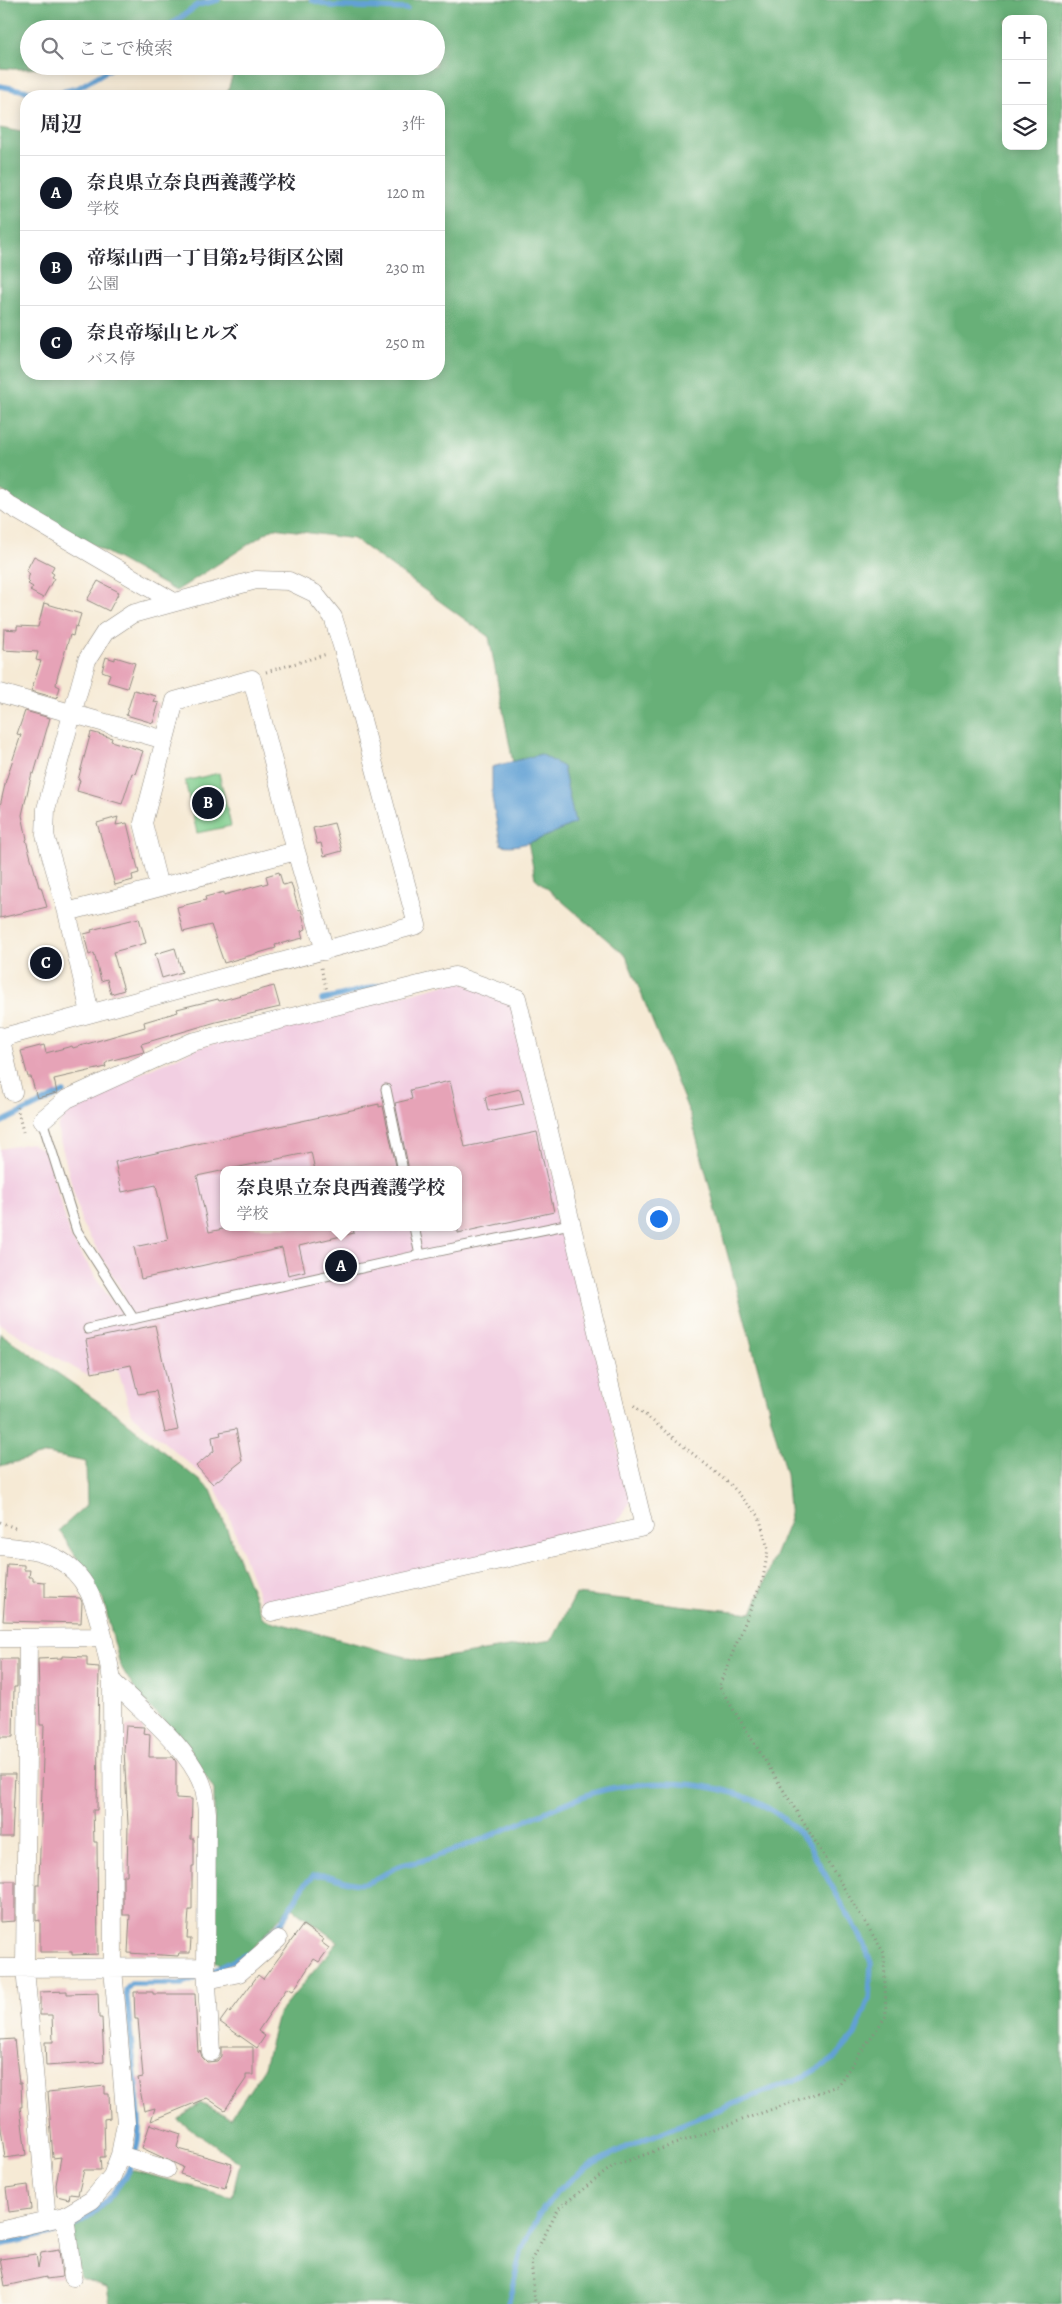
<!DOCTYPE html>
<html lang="ja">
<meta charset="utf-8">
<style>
:root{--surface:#fff;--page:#f7f7f7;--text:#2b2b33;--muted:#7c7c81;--line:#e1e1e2;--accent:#111827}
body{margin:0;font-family:Alegreya,"Noto Serif JP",serif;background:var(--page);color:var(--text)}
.controls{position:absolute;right:15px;top:15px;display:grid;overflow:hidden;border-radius:10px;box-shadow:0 2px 12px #0003}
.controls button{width:45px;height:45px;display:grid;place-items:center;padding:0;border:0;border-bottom:1px solid var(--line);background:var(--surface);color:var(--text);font:25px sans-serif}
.you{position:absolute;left:658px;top:1218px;width:18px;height:18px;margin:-12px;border:4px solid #fff;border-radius:50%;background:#1a73e8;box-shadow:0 0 0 8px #1a73e833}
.badge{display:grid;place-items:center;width:32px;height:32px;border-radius:50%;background:var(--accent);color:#fff;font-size:16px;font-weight:700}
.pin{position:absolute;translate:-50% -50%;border:2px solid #fff;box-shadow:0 1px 5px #0006}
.popup{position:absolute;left:220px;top:1166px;width:242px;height:65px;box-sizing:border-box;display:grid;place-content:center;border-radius:10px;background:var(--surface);filter:drop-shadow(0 1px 4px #0005);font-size:16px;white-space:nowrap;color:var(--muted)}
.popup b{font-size:19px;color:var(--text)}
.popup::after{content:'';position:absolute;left:50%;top:100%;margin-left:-10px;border:10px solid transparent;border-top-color:var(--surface)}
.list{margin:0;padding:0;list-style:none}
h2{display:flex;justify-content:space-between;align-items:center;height:65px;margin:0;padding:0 20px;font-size:21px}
h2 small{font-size:16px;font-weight:400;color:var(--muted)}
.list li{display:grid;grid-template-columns:32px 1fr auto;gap:15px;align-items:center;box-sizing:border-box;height:75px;padding:0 20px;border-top:1px solid var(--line)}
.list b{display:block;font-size:19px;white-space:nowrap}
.list p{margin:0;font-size:16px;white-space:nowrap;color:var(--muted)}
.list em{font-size:16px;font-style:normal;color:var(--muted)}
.icon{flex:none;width:28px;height:28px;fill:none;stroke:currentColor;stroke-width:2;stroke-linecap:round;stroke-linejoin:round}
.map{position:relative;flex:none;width:1062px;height:2304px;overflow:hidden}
.search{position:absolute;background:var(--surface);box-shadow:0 2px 12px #0003;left:20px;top:20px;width:425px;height:55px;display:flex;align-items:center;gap:12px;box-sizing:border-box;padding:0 18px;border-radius:28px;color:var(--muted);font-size:19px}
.panel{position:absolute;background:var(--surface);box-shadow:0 2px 12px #0003;left:20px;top:90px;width:425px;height:290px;border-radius:20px}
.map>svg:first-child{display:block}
</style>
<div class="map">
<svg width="1062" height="2304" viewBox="0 0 1062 2304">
<rect width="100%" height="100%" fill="#fdfcf7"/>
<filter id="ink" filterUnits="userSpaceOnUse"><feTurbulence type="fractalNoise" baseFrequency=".02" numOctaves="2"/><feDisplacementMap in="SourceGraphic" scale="10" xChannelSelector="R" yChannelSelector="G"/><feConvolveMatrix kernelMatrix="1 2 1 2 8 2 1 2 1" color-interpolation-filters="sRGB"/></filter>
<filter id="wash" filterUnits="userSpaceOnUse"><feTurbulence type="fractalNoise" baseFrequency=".0096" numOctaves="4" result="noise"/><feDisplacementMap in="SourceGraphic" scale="20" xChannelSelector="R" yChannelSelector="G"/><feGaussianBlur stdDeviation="1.12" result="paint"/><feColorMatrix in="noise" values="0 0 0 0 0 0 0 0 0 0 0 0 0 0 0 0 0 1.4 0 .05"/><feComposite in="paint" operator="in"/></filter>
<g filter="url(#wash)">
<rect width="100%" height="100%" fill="#f6ead5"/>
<path fill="#f2cfe2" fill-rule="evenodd" d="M458,981L512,1001L631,1501L611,1531L263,1608L228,1513L214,1485L131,1414L118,1370L88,1376L0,1324V1149L31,1143L46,1151L70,1236L112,1303L125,1296L82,1224L58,1132V1127L69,1106L197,1048ZM224,1170H458V1227H224Z"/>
<path fill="#7fcc8c" stroke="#557c5c" d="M219,773L231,826L197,833L185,781Z"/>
<path fill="#67b078" stroke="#496e52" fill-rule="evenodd" d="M0,0H1062V2304H110L107,2287L80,2278L71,2230C102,2212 112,2201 131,2170L232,2197L240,2163L178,2120L200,2103L231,2118L263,2070L278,2014L338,1942L290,1906L252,1949L221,1965L215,1963L214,1790L188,1747L138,1695L120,1665L103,1599L59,1530L87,1505L86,1462L47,1454L0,1466V1333L119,1416L211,1490L263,1619L421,1661L552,1640L576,1594L752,1613L790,1519L786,1474L691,1117L626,956L535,878L489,637L354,539L274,528L176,591L17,503L0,489V128L26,133V374H439V96H226L233,74L206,66H436V29H29V66H135L13,69L0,68ZM1006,19H1043V146H1006Z"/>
<path fill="#62a1d4" stroke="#466680" d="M541,754L563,767L575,823C555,832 523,850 501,845L492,798V767Z"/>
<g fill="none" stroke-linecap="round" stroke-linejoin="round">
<path stroke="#62a1d4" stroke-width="5.5" d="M312,0L332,6L407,9
M165,29L198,5L218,0
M0,86L48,95L78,88L115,66
M322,1000L433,972
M0,1123L64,1092
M262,1943L283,1920L305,1884L313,1876C332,1871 350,1889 369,1882C381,1878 390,1869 402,1865C408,1863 415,1863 421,1861C452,1852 483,1839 513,1826C545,1813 578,1795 612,1788C680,1776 766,1784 809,1846L864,1943L871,1963L869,1999L855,2035L835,2058L807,2075L685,2123L628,2146L589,2166L557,2191L539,2215L522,2249L508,2304
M215,1970L253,1951
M0,2245C25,2239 50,2235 74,2225C100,2213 130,2178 136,2150C142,2127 137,2102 135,2078C132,2049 129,2020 126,1990L131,1984H182L204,1975"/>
</g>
<g id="blocks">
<path fill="#e6a3b7" d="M34,556L54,566L51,572L54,574L52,577L54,578L43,598L30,591L33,587L28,584L30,582L27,580L30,574L26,571Z
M98,581L119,592L109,611L87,600Z
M44,603L81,614L77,627L75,626L73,636L70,635L57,678L56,685L60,687L57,698L31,691L41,661L36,660L38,652L3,650L4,629L17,630V626L38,627Z
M106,657L115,660V657L135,663L127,688L107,682L110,674L102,671Z
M134,690L156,696L154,702L159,703L153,723L126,715Z
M25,711L50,718L34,774L32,773L22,815L27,839L26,840L39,887H41L47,907L0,918V806L6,780L21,735L17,734Z
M91,732L112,738L111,741L143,751L135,774L132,773L122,804L77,791L80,780H78Z
M118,817L116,825L127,823L139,873L132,875L133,880L115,885L97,823Z
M334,823L342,851L324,856L321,843L317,844L313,828Z
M279,872L283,885L291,883L299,910L301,909L306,929L301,931L303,938L275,945L276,948L224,963L211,925L183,932L177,907L206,900L205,897L224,892V895L268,883L266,876Z
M139,918L146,943L113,952L124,990L111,994L107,979L101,981L94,953L89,955L84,934L92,932L91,930Z
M175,948L182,972L162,978L155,954Z
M274,986L280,1007L216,1022L141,1044L144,1052L109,1061L105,1064L106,1067L54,1079L57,1093L37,1098L31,1077H28L21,1051L44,1045L46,1053L72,1046L73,1048L145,1027L144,1022L178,1012L177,1009L218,999L219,1001Z
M450,1081L465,1147L537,1132L554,1212L458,1233V1170H407L408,1165L395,1103L412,1099L410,1090Z
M520,1089L524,1104L488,1111L485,1097Z
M379,1104V1107L383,1106L397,1170H315L311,1152L197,1176L209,1232L232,1227H353L354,1233L299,1246L305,1271L288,1275L282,1248L141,1279L134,1247L168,1240L156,1185L122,1192L115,1162Z
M155,1325L178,1430L165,1433L156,1391L138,1394L131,1365L92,1373L86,1340Z
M236,1429L242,1461L213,1484L196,1466L214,1451L212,1437L221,1435L220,1432Z
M7,1564L24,1565V1570H30L29,1577H33V1581L45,1582V1597L80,1598L82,1602L81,1623L3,1621Z
M62,1656L87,1657V1666L99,1667L97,1810H93L94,1842H97L98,1954L72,1955V1952H40V1920L36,1921V1885H39V1882L44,1725H40L38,1659L62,1658Z
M0,1659H17V1687H14L13,1737H0Z
M126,1726L144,1727L143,1733L150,1734L149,1757H173L176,1762V1798L192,1799L191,1839H194V1866H192V1910H189L187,1939H191L190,1953H179L178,1956L128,1953L130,1915H123V1875H127L128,1824L124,1750Z
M0,1774H15L12,1837H0Z
M0,1881H15V1921L0,1922Z
M303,1925L323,1939L321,1942L329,1948L319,1962L314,1959L293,1991L287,1988L258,2031L265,2036L257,2048L220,2022L228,2011L230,2013L258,1975L263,1979Z
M67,1991V1994L98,1993L99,2018H102L104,2062L46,2066L45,2042H53L52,2015H40V1992Z
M134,1992H153V1994H195L198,2053L200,2050L202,2057L207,2062L217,2061L221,2056V2047H253V2075H246V2079L225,2110L207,2098L151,2121L155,2108L144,2111L138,2078L143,2077L138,2019H135Z
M14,2039L19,2083H21L22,2107H20L26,2155L5,2158L0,2121V2040Z
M105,2086V2094H109L110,2118L104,2119L105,2157H100L101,2170H84L78,2195L70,2194L69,2199L57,2196L56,2185L61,2157L53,2158L48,2092Z
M150,2124L181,2134L177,2147L179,2149L232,2164L225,2188L180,2174L183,2167L142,2148Z
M28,2185L31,2209L9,2212L6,2188Z
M59,2250L62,2277L46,2279V2277L5,2286L0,2259L36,2254L38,2268L41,2253Z"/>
</g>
</g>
<g filter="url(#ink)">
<use href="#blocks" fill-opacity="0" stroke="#908a80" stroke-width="1"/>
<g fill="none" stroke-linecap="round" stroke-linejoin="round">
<defs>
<path id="lane" d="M386,1089L402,1166
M42,1120L77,1231L133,1318
M414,1227L420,1255
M88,1329L420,1255L570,1224"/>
<path id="street" d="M0,498L10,506L174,602
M0,693L165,740
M159,887L143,823L175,701L252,679L296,851L325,951
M67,912L296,851
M0,1036L13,1092
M0,1038L417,925L343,649L333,617L314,593L289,581L256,580L132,614L105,632L87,660L46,809L45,835L67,912L90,1013
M42,1120L67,1099L192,1042L455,976L517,998L644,1527L271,1612
M0,1546C19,1548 39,1549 56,1558C88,1575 95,1604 103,1636C106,1652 110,1666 112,1681L113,1968L126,2123L120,2155L112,2176L92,2200L65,2216L0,2231
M0,1638L103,1637
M28,1638L25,1968L47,2220
M112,1681C140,1709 193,1751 204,1790C206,1797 206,1805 207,1813L206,1967L211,2052
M0,1968L206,1967
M207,1980L239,1973L278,1939
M120,2155L166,2169
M65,2216L73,2277"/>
</defs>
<use href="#lane" stroke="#908a80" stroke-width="11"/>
<use href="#street" stroke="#908a80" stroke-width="19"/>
<path stroke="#908a80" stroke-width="3" stroke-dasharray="1 4" stroke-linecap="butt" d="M266,672L327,654
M321,968L327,991
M17,1107L23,1132
M0,1522L18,1529
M538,2304L535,2302L531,2261L559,2208L613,2166L837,2086L886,2016L884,1953L719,1686L763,1579L768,1549L759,1516L731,1485L632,1404"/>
<use href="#lane" stroke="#fff" stroke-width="9"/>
<use href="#street" stroke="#fff" stroke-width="18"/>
</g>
</g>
</svg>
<div class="controls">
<button>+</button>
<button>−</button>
<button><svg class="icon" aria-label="layers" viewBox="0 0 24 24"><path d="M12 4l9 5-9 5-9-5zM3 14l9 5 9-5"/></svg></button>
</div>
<div class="you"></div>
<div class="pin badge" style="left:341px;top:1266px">A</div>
<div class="popup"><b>奈良県立奈良西養護学校</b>学校</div>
<div class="pin badge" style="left:208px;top:803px">B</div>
<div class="pin badge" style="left:46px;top:963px">C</div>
<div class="search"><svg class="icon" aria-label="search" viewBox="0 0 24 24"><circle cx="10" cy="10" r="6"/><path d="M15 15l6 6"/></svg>ここで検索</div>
<section class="panel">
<h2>周辺<small>3件</small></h2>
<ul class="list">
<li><span class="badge">A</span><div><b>奈良県立奈良西養護学校</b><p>学校</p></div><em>120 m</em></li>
<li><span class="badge">B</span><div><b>帝塚山西一丁目第2号街区公園</b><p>公園</p></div><em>230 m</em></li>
<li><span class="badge">C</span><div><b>奈良帝塚山ヒルズ</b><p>バス停</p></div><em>250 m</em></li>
</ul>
</section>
</div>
